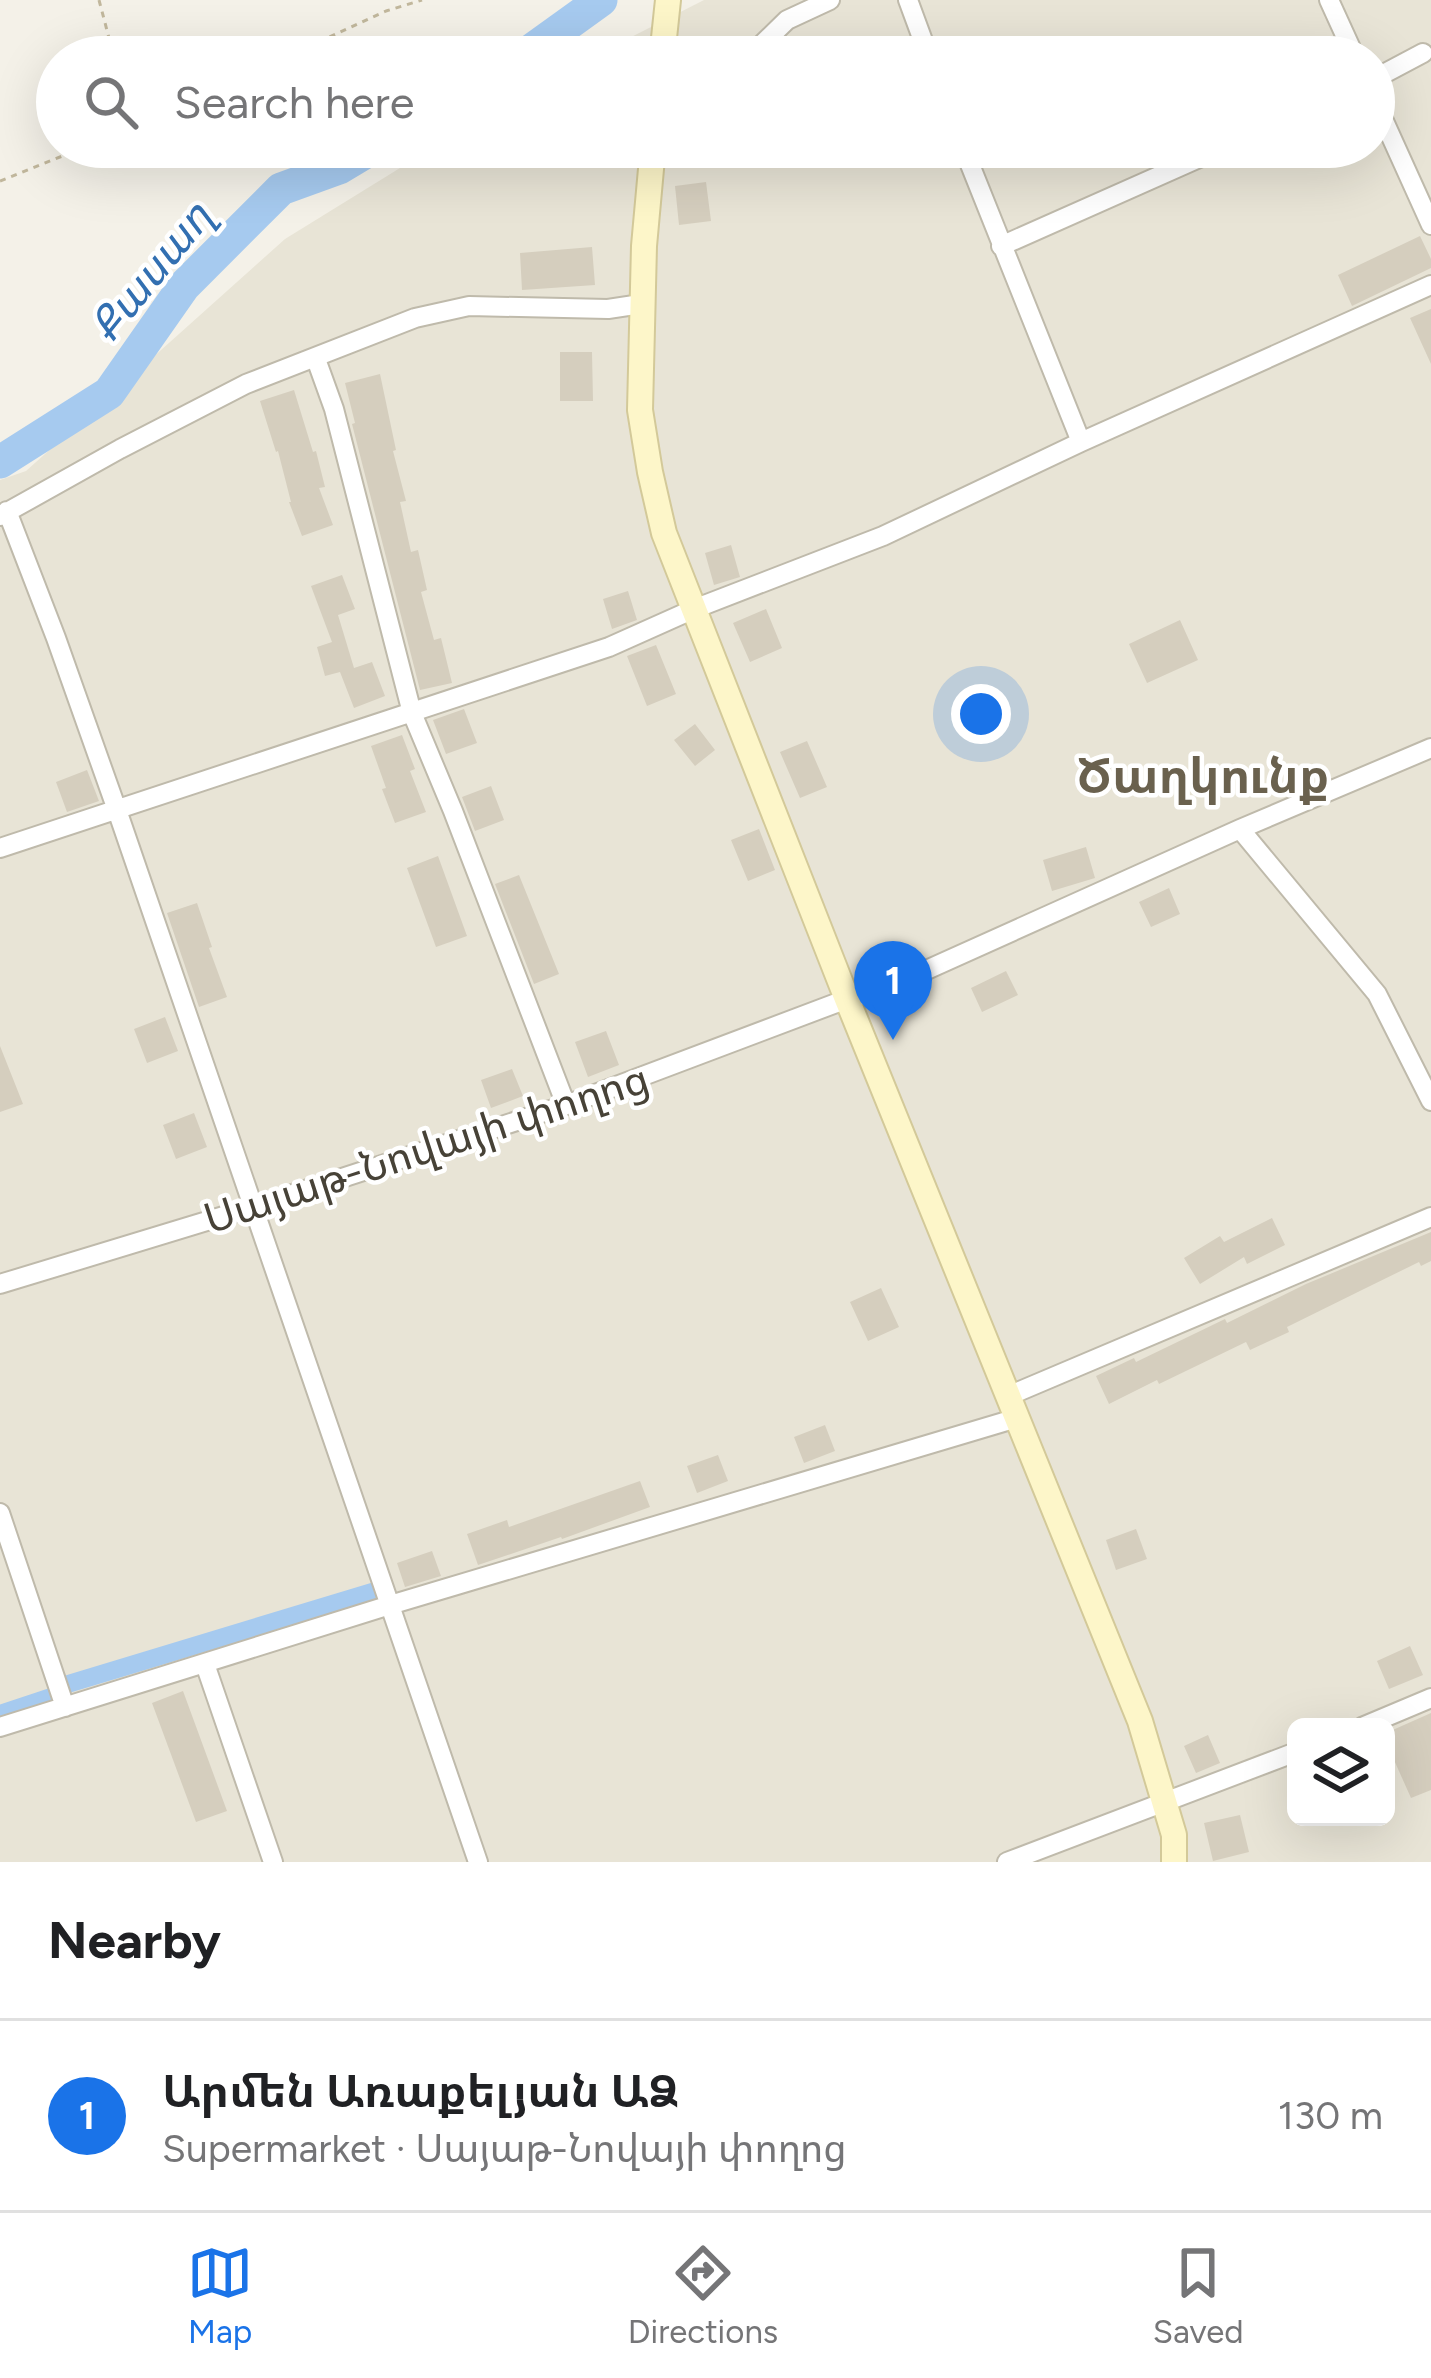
<!DOCTYPE html>
<meta charset="utf-8">
<style>
:root{--surface:#fff;--page:#f2f2f2;--text:#202124;--muted:#757577;--line:#e0e0e0;--accent:#1a73e8}
body{margin:0;font-family:Figtree,"Noto Sans Armenian",sans-serif;background:var(--page);color:var(--text)}
.controls{position:absolute;right:36px;bottom:36px;display:grid;overflow:hidden;border-radius:18px;box-shadow:0 12px 48px #0002}
.controls button{width:108px;height:108px;display:grid;place-items:center;padding:0;border:0;border-bottom:3px solid var(--line);background:var(--surface);color:var(--text);font:60px sans-serif}
.you{position:absolute;left:981px;top:714px;width:42px;height:42px;margin:-30px;border:9px solid #fff;border-radius:50%;background:#1a73e8;box-shadow:0 0 0 18px #1a73e833}
.badge{display:grid;place-items:center;width:78px;height:78px;border-radius:50%;background:var(--accent);color:#fff;font-size:39px;font-weight:700}
.pin{position:absolute;translate:-50% -99px;filter:drop-shadow(0 3px 6px #0008)}
.pin::after{content:'';position:absolute;top:63px;width:42px;height:36px;background:inherit;clip-path:polygon(0 0,100% 0,50% 100%)}
.list{margin:0;padding:0;list-style:none}
h2{display:flex;justify-content:space-between;align-items:center;height:156px;margin:0;padding:0 48px;font-size:51px}
h2 small{font-size:39px;font-weight:400;color:var(--muted)}
.list li{display:grid;grid-template-columns:78px 1fr auto;gap:36px;align-items:center;box-sizing:border-box;height:192px;padding:0 48px;border-top:3px solid var(--line)}
.list b{display:block;font-size:45px;white-space:nowrap}
.list p{margin:0;font-size:39px;white-space:nowrap;color:var(--muted)}
.list em{font-size:39px;font-style:normal;color:var(--muted)}
.icon{flex:none;width:66px;height:66px;fill:none;stroke:currentColor;stroke-width:2;stroke-linecap:round;stroke-linejoin:round}
.map{position:relative;flex:none;width:1431px;height:1862px;overflow:hidden}
.search{position:absolute;background:var(--surface);box-shadow:0 12px 48px #0002;left:36px;right:36px;top:36px;height:132px;display:flex;align-items:center;gap:30px;box-sizing:border-box;padding:0 42px;border-radius:66px;color:var(--muted);font-size:45px}
.sheet{height:348px;background:var(--surface)}
nav{display:flex;justify-content:space-around;align-items:center;box-sizing:border-box;height:168px;border-top:3px solid var(--line);background:var(--surface);font-size:33px;color:var(--muted)}
nav a{display:grid;justify-items:center;gap:6px}
nav .on{color:var(--accent)}
.map>svg:first-child{display:block}
</style>
<div class="map">
<svg width="1431" height="1862" viewBox="0 0 1431 1862">
<rect width="100%" height="100%" fill="#f4f1e8"/>
<path fill="#e8e4d6" fill-rule="evenodd" d="M704,0H1431V1862H0V480L26,471L285,239L434,147H1374V57H592ZM1296,1727H1386V1817H1296Z"/>
<g fill="none" stroke-linecap="round" stroke-linejoin="round">
<path stroke="#a6caef" stroke-width="18" d="M68,1684L375,1591
M0,1714L51,1697"/>
<path stroke="#a6caef" stroke-width="33" d="M522,57L601,0
M0,462L109,393L184,286L281,189L339,168L374,147"/>
</g>
<path fill="#d5cebe" d="M706,182L711,221L679,225L675,186Z
M1420,236L1431,259V268L1352,306L1338,275Z
M592,247L595,285L522,290L520,253Z
M1431,309V364L1410,318Z
M560,352H592L593,401H560Z
M380,374L396,450L393,451L406,501L400,502L411,552L418,550L427,590L421,592L434,640L441,638L452,683L420,690L352,424L355,423L345,383Z
M294,390L313,452L316,451L325,487L319,488L333,525L302,536L289,502H291L278,451L276,452L260,401Z
M731,545L740,577L714,585L705,553Z
M342,575L355,609L338,615L354,668L372,662L385,696L354,708L340,672L325,676L317,647L332,642L311,586Z
M628,591L637,620L612,629L603,599Z
M766,609L782,648L750,662L733,623Z
M1180,620L1198,660L1147,683L1129,644Z
M656,645L676,694L647,706L627,656Z
M464,709L477,743L446,754L433,720Z
M695,724L715,750L695,766L674,740Z
M402,735L415,769L410,771L426,812L395,823L382,789L386,788L371,746Z
M807,741L827,787L800,798L780,752Z
M87,770L99,801L67,812L56,782Z
M491,786L504,820L475,831L462,797Z
M759,829L775,870L748,881L731,840Z
M1086,847L1095,878L1052,891L1043,860Z
M438,856L467,936L436,947L407,868Z
M519,875L559,974L534,984L495,884Z
M1169,888L1180,914L1151,927L1139,902Z
M197,903L212,947L209,948L227,997L199,1007L167,913Z
M1006,971L1018,995L982,1012L971,988Z
M165,1017L178,1051L147,1063L134,1029Z
M606,1031L619,1065L588,1077L575,1042Z
M0,1046L23,1104L0,1112Z
M512,1069L523,1096L491,1108L481,1080Z
M194,1113L207,1147L176,1159L163,1125Z
M1272,1218L1285,1245L1247,1264L1244,1257L1200,1284L1184,1258L1220,1236L1224,1242Z
M1431,1232V1261L1421,1266L1419,1262L1366,1288L1287,1327L1289,1332L1250,1350L1246,1342L1159,1384L1157,1380L1109,1404L1096,1376L1134,1358L1136,1362L1225,1319L1227,1323L1306,1284Z
M881,1288L899,1327L868,1341L850,1302Z
M825,1425L835,1451L804,1463L794,1437Z
M718,1455L728,1481L697,1493L687,1466Z
M640,1481L650,1507L562,1539L561,1537L478,1565L467,1534L507,1520L509,1527Z
M1136,1529L1147,1559L1116,1570L1106,1540Z
M432,1551L441,1576L405,1587L397,1563Z
M1410,1646L1423,1675L1389,1689L1377,1661Z
M183,1691L227,1811L196,1822L152,1703Z
M1431,1713V1790L1411,1798L1386,1742V1733Z
M1208,1735L1220,1763L1196,1773L1184,1746Z
M1240,1815L1249,1852L1213,1861L1204,1823Z"/>
<g fill="none" stroke-linecap="round" stroke-linejoin="round">
<defs>
<path id="minor" d="M908,0L929,57
M1329,0L1355,57
M749,57L787,20L830,0
M1374,79L1423,53
M1374,99L1431,225
M963,147L1081,442
M1001,246L1224,147
M316,359L334,409L412,713L453,811L566,1105
M7,511L56,638L117,810L478,1862
M0,516L120,449L246,384L415,318L469,306L608,309L641,304
M1240,829L1377,994L1431,1101
M0,848L609,647L694,609L883,536L1081,442L1431,285
M0,1284L253,1207L566,1105L847,999L882,990L1240,829L1431,748
M1008,1396L1431,1217
M0,1513L65,1707
M205,1664L273,1862
M0,1727L390,1605L1017,1418
M1362,1727L1431,1698
M1007,1862L1296,1752"/>
<path id="secondary" d="M662,57L668,0
M653,147L644,246L640,410L650,472L664,533L847,999L1140,1721L1174,1835V1862"/>
</defs>
<use href="#minor" stroke="#bfbaab" stroke-width="22"/>
<use href="#secondary" stroke="#d3c999" stroke-width="28"/>
<path stroke="#c1b79c" stroke-width="3" stroke-dasharray="6 6" stroke-linecap="butt" d="M99,0L114,57
M286,57L386,11L422,0
M0,181L85,147"/>
<use href="#minor" stroke="#fff" stroke-width="18"/>
<use href="#secondary" stroke="#fdf6c9" stroke-width="24"/>
</g>
<g text-anchor="middle" stroke-width="9" stroke-linejoin="round" paint-order="stroke">
<g font-size="42" fill="#474237" stroke="#fff">
<text transform="translate(426 1148) rotate(-18)" y="15">Սայաթ-Նովայի փողոց</text>
</g>
<g font-size="45" font-style="italic" fill="#326fb1" stroke="#fff">
<text transform="translate(150 271) rotate(-51)" y="16">Քասաղ</text>
</g>
<g font-size="48" font-weight="bold" fill="#6a614e" stroke="#fff">
<text x="1203" y="793">Ծաղկունք</text>
</g>
</g>
</svg>
<div class="controls">
<button><svg class="icon" aria-label="layers" viewBox="0 0 24 24"><path d="M12 4l9 5-9 5-9-5zM3 14l9 5 9-5"/></svg></button>
</div>
<div class="you"></div>
<div class="pin badge" style="left:893px;top:1040px">1</div>
<div class="search"><svg class="icon" aria-label="search" viewBox="0 0 24 24"><circle cx="10" cy="10" r="6"/><path d="M15 15l6 6"/></svg>Search here</div>
</div>
<section class="sheet">
<h2>Nearby<small></small></h2>
<ul class="list">
<li><span class="badge">1</span><div><b>Արմեն Առաքելյան ԱՁ</b><p>Supermarket · Սայաթ-Նովայի փողոց</p></div><em>130 m</em></li>
</ul>
</section>
<nav>
<a class="on"><svg class="icon" aria-label="map" viewBox="0 0 24 24"><path d="M3 6l6-2 6 2 6-2v14l-6 2-6-2-6 2zM9 4v14M15 6v14"/></svg>Map</a>
<a><svg class="icon" aria-label="directions" viewBox="0 0 24 24"><path d="M12 3l9 9-9 9-9-9zM9 14v-3h6M13 9l2 2-2 2"/></svg>Directions</a>
<a><svg class="icon" aria-label="saved" viewBox="0 0 24 24"><path d="M7 4h10v16l-5-4-5 4z"/></svg>Saved</a>
</nav>
